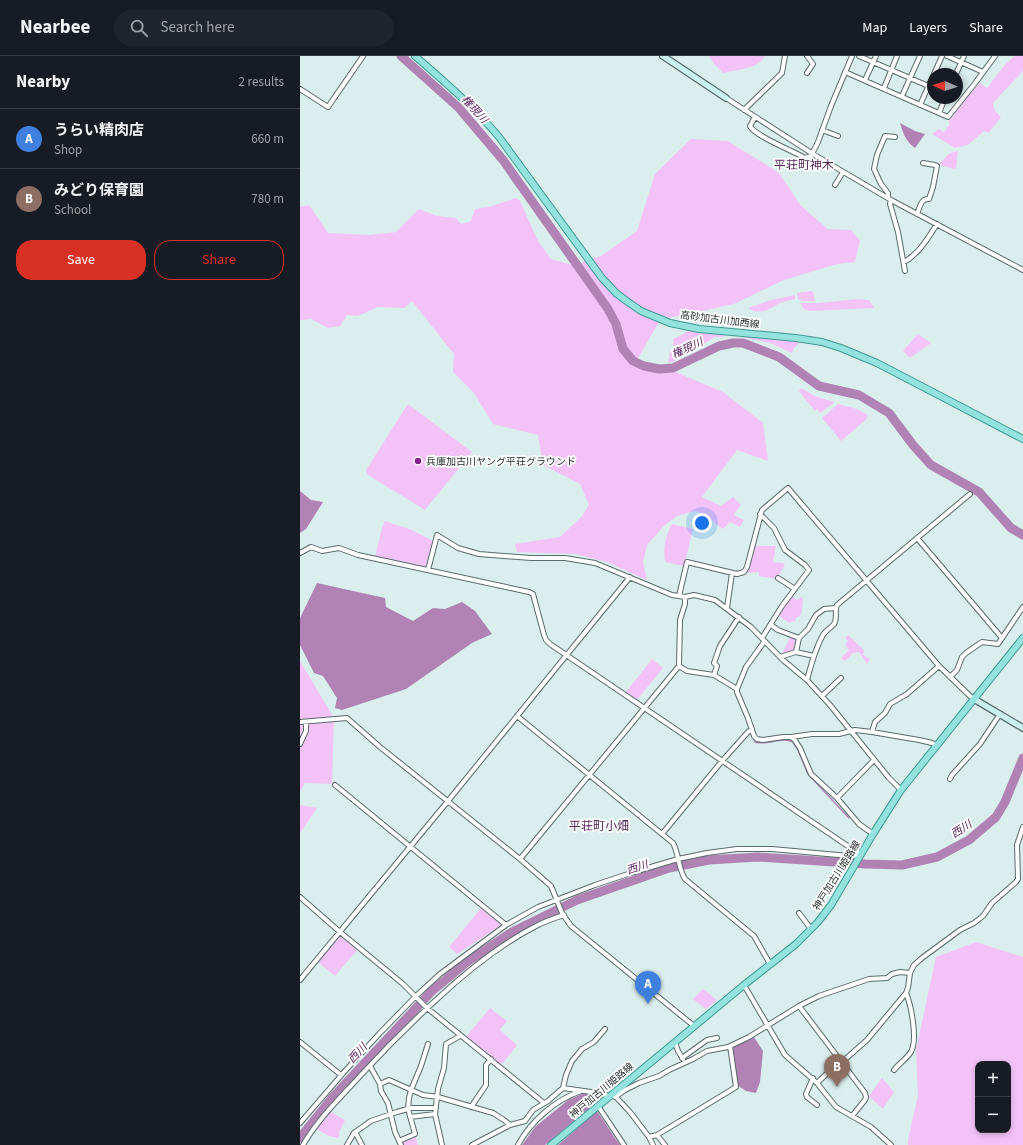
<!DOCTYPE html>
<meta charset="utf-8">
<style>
:root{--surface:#171b24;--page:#20242c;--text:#f1f3f6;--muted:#9ea1a6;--line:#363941;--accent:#d93025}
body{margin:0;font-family:"Source Sans 3","Noto Sans JP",sans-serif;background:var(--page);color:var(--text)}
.controls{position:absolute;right:12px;bottom:12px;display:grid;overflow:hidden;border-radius:8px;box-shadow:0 2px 6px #0003}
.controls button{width:36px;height:36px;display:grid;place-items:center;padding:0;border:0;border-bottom:1px solid var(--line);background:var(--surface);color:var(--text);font:20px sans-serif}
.compass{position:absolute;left:627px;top:12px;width:36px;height:36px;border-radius:50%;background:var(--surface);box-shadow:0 2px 6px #0003;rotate:273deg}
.you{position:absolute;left:402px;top:467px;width:14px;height:14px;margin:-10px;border:3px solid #fff;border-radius:50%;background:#1a73e8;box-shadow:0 0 0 6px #1a73e833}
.badge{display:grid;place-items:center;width:26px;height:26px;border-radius:50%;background:var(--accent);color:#fff;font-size:13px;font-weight:700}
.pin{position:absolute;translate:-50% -33px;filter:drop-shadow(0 1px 2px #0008)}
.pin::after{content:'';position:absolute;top:21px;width:14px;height:12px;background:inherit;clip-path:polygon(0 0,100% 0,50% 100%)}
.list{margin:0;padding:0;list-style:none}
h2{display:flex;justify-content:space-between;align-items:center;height:52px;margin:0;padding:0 16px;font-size:17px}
h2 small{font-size:13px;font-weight:400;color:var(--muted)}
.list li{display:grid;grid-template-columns:26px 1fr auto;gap:12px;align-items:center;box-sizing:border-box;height:60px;padding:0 16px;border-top:1px solid var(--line)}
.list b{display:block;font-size:15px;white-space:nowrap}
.list p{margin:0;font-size:13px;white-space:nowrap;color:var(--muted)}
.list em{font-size:13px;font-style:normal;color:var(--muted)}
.actions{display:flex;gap:8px;padding:12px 16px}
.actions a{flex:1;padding:9px 0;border:1px solid var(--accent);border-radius:16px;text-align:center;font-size:14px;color:var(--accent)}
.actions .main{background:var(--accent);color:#fff}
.icon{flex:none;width:22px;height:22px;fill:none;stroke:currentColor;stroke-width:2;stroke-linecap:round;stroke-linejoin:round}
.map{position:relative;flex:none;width:723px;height:1089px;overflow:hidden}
header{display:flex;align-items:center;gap:24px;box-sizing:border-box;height:56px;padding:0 20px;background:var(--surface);border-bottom:1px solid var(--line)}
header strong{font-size:19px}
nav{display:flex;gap:22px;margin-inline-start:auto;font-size:14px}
.search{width:280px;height:36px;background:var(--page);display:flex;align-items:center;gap:10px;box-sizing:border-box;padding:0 14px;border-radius:22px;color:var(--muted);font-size:15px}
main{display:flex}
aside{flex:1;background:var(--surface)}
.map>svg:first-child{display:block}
</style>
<header>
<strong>Nearbee</strong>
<div class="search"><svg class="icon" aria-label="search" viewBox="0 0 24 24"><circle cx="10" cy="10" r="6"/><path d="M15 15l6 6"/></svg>Search here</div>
<nav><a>Map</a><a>Layers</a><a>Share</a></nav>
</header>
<main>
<aside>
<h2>Nearby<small>2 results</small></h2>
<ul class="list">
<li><span class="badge" style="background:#3f7fe0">A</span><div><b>うらい精肉店</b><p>Shop</p></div><em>660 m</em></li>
<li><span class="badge" style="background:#8d6e63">B</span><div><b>みどり保育園</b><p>School</p></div><em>780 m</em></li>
</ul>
<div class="actions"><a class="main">Save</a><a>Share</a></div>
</aside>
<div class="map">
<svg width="723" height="1089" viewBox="0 0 723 1089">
<rect width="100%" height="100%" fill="#daefed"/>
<path fill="#f3c3f7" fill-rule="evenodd" d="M409,0H465C459,13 436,14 423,17L414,8Z
M714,0H723V15L693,47L695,55L701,61L689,77L684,75L668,89L655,92L632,78L639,73L644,76L650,68L648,66L655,58L653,56L680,27L687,32L703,11Z
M391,83L428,85L479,117L501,150L528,173L551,174L560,185L555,206L537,208L484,224L434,248L360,264L337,304L366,312L423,336L463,367L468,405L437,394L402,441L421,450L433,441L441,449L434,458V459L444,464L440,471L430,466L423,473L412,465L409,460L395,455L377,460L364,470L347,489L343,506L347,524L307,506L276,498L217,496L215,488L260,481L282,460L289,449L280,428L243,409L238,379L193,368L174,337L153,316L154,298L112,245L104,252L78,251L58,260L47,259L40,270L28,272L11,263L0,264V151L9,149L28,177L69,179L96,176L119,153L137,160L156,162L161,168L171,165L175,153L189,151L216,142L220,145L238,185L251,203L273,209L301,200L337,175L355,118Z
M658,95L656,113L642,110L639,108L650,97Z
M511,235L513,236L515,245H503L498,243L497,237Z
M495,239V243C490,244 484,245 480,247C469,253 461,260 448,252L471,244Z
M558,243L569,244L574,252L510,255L504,253L500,247H518Z
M389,274L429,278L422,281H415L373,306L368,307L370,296C374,293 374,288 373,283L382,279Z
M618,278L631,287L610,302L603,295Z
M445,280L501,285L494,292L492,297L470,287L446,282Z
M501,332L515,340L534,346V347L520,357L517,353L515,355L499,335Z
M108,348L172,396L125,454L68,419L66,414Z
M538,348L557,353L568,359L567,363L541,385L522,362Z
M85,465L112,474L133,485L127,512L75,501L82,472Z
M372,468L393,473L384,510L365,506C363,493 365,480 372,468Z
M453,490H476L473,506L482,507V506L485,509L476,523L459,520V516L447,517Z
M492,540L497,544L501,541L503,542L502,555L500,560L496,562L495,566L492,565L490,567L477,559Z
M491,579L498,582L495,595L482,598Z
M548,579L563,593L564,597L562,598L570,603L567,608L559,596L553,597L545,605L541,602L549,594L545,588L548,585L545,582Z
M352,603L363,612L337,644L326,636Z
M0,605L34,662L32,728L5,727L0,735Z
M0,749L17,752L0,777Z
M181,852H184L202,869L157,898L149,891Z
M41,879L58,893L35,920L18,906Z
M676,886L723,901V1089H608V1083L618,1040L616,994L636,901ZM678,1008H708V1074H678Z
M403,933L417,944L406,953L393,943Z
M190,952L207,965L200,974L217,989L203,1007L199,1008L166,981Z
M582,1022L594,1036L583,1053L569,1040Z
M31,1056L45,1064L39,1077V1082L29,1080L16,1073Z
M115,1080L118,1089H102L101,1085Z"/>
<path fill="#b183b5" d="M600,67L615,75L625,78L615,92C606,86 603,77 600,67Z
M0,435L11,444L23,446L6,473L0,477Z
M17,527L85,542L86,551L113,565L133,552L145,553L162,546L175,555L192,578L172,587L106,633L42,654L35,652L37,642L23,620L14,617L0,589V562Z
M454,981L463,995L460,1026L456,1037L446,1035L437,1029L433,990Z
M284,1037L303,1041L245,1089H222L235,1071L268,1044Z
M297,1055L320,1089H258Z"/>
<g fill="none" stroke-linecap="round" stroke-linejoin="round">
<path stroke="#b183b5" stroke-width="1.5" d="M452,680L455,686C468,690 481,680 493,686L498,694L508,718L549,762"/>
<path stroke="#b183b5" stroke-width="9" d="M101,0L159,52L203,104L308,253L316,268L323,293L333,305L344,310L359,313L373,312L419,290L433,287H443L479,301L519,330L559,339L589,357L613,389L631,409L679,436L711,472L723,479
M0,1082L32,1042L132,935L167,906L212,876L277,844L369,812L409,804L458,801L565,808L602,809L637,801L669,784L696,761L705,746L723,702"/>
<defs>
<path id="street" d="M559,0L633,32
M647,0L683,16
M545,16L648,61L676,26L695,0
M507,17L513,8L507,0
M634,18L642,0
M656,18L664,0
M565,24L576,0
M584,32L597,0
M0,33L28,51L63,0
M602,40L620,0
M426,42L513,98L591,144L723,214
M620,49L633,20
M444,54L482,17L485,0
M639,57L645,42
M455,61L450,70C453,79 495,96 505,102L511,100L518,86L531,50L552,0
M522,74L538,80
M535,129L543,116
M588,142V137L581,128L574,113L577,99L585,80L595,81
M591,144L590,148L598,176L605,215
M617,158C620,151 621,142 629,143L633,131L637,110L635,109L623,107
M604,206C619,198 628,182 637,168
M460,458L474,472L485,494L505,509L509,514L482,550L462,582
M617,482L702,582
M0,497L11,491L22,495L39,492L58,499L229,536L233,538L244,579L246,584L250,588L561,799
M128,514L137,479L158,492L179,498L231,502H265L295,507L372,539L385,541L394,539L415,544L451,571L483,604L507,624L530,649L589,722L601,734
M478,522L495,533
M379,540L387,506L437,518L444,516L447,511L462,454L488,432L639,610L670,640L674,643
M385,541V548L380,564L379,610L387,615L414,619L437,633V636L448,662L454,680L457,683L463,684L483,681H491L494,683L500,692L511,718L537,742L559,768L573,778
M427,552L432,517
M471,569L478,574L499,582
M496,596L499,582L508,573L516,559L524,553L535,552
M480,601L496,596L514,600
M414,619L417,610L414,607L420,590L439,561
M650,621L657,614L662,601L666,597L682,586L698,588L723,551
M507,624C511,609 515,593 523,579C526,574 531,572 534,568C538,562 534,555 537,549L670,438
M437,633L446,611L464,586
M522,640L541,622
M217,660L373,787C379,798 378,812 385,823L454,880L470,908
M0,666L47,662L80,691L220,803L251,830L262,857L271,870L394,970
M572,676L575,666L585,657L590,648L607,638L639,610
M491,681L512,678H539L555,674L572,676L619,684L632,687L636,689
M0,688L6,675V666
M650,723L652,719L680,688L700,658
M35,729L206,869
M537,742L574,704
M362,778L422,705L448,676L452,673
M220,803L379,610
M0,841L40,876L103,928L127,952L244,1047
M499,857L511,873
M0,924L148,745L330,521
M444,929L485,999L517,1027L536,1051L571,1071L591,1089
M499,950L565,1037L566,1041L565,1044L552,1060
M0,986L41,1019
M375,986L378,995L383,1003
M382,1002L407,984L417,982
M541,1007L567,984L606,937L608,932L610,917L614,909L622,902L660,874L674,867L683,860L692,847L716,826L718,823L717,789L723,771
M70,1010L80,1028L81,1035L88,1047L95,1076L101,1089
M594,1014C599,1008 607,1002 611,996C618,983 611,949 606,937
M513,1022L506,1038L507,1041L517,1049
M517,1027L540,1005
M80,1028L89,1024L123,1039L138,1041L193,1057L204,1064L210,1069
M263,1032L266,1019L272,1005L282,993L294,986L305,973
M315,1040L330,1056L349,1081L357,1079L365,1089
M315,1041L325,1034L339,1027L359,1020L369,1014L393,1003L407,995L428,991L449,981L499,950L519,940L569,923L587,922L592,918L600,916L610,917
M298,1050L324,1089
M171,1051L186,1029V1009L191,1003
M110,1061L135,1058
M0,1067L45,1015L80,977L116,940L140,918L206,869L238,851L295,829L334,816L378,803L407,797L437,793H472L549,800L560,799
M55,1076L62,1089
M357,1079L436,1031L430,990
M349,1081L353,1089
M99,1085L115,1078L108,1053L109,1042L111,1034L121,1010L128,988
M3,1089C18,1063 41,1041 61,1019C85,993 110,968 136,944C167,915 200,888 238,869C246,865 255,862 264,859
M47,1089L54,1077L71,1065L97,1056L111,1052H136
M142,1089L135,1058L138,1033L144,1012L146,988L160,980
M172,1089L210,1069L225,1065L233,1054L248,1045L263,1032L305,1038L309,1042
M218,1089C231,1065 255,1044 281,1035"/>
<path id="secondary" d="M363,0L426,42
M674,643L723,672"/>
<path id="primary" d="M115,0C145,26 174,51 199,81L302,222L316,237L328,246L341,255L370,267L399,273L496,282L522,286L541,292L577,307L723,383
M251,1089L444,929L496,888L518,866L531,849L573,778L601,734L723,582"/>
</defs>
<use href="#street" stroke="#596b6a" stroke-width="6"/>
<use href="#secondary" stroke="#596b6a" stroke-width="8"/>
<use href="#primary" stroke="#419994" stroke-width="8"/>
<use href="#street" stroke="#fff" stroke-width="4"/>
<use href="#secondary" stroke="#caf1ef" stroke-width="5.5"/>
<use href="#primary" stroke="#94e3df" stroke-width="6"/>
</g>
<circle fill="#83238e" stroke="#fff" stroke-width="1.5" cx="118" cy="405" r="4"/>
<g text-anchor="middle" stroke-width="3.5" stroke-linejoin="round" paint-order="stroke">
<g font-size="10" fill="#2a3231" stroke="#fff">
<text transform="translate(420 263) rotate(7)" y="4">高砂加古川加西線</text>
<text transform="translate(536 819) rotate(-58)" y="4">神戸加古川姫路線</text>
<text transform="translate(301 1034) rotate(-40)" y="4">神戸加古川姫路線</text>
</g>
<g font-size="10" fill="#2a3231" stroke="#fff" text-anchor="start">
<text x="126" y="409">兵庫加古川ヤング平荘グラウンド</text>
</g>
<g font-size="11" font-style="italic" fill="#571f5e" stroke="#fff">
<text transform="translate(175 53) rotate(48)" y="4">権現川</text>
<text transform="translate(387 292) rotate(-25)" y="4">権現川</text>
<text transform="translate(661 773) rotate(-33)" y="4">西川</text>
<text transform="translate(337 811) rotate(-19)" y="4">西川</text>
<text transform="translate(57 997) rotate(-47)" y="4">西川</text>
</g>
<g font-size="12" fill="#55275a" stroke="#fff">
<text x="504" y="113">平荘町神木</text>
<text x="299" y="774">平荘町小畑</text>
</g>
</g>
</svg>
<div class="controls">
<button>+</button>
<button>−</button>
</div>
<svg class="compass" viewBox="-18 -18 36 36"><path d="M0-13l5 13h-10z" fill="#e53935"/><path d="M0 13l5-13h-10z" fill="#9ea1a6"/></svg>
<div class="you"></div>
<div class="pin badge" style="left:348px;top:948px;background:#3f7fe0">A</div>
<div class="pin badge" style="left:537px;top:1031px;background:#8d6e63">B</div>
</div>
</main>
